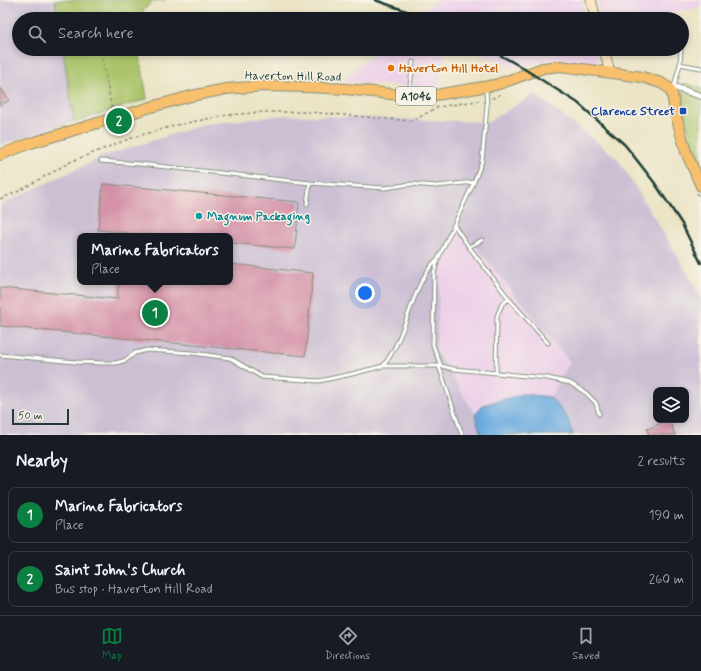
<!DOCTYPE html>
<meta charset="utf-8">
<style>
:root{--surface:#171b24;--page:#242831;--text:#f1f3f6;--muted:#9ea1a6;--line:#363941;--accent:#0b8043}
body{margin:0;font-family:Mynerve,sans-serif;background:var(--page);color:var(--text)}
.controls{position:absolute;right:12px;bottom:12px;display:grid;overflow:hidden;border-radius:8px;box-shadow:0 2px 6px #0003}
.controls button{width:36px;height:36px;display:grid;place-items:center;padding:0;border:0;border-bottom:1px solid var(--line);background:var(--surface);color:var(--text);font:20px sans-serif}
.scale{position:absolute;left:12px;bottom:10px;width:57px;box-sizing:border-box;padding-left:4px;border:2px solid #1f3d34;border-top:0;font-size:11px;line-height:14px;white-space:nowrap;color:#1f3d34;-webkit-text-stroke:3px #f7f3e8;paint-order:stroke}
.you{position:absolute;left:365px;top:293px;width:14px;height:14px;margin:-10px;border:3px solid #fff;border-radius:50%;background:#1a73e8;box-shadow:0 0 0 6px #1a73e833}
.badge{display:grid;place-items:center;width:26px;height:26px;border-radius:50%;background:var(--accent);color:#fff;font-size:13px;font-weight:700}
.pin{position:absolute;translate:-50% -50%;border:2px solid #fff;box-shadow:0 1px 4px #0006}
.popup{position:absolute;left:77px;top:233px;width:156px;height:52px;box-sizing:border-box;display:grid;place-content:center;border-radius:8px;background:var(--surface);filter:drop-shadow(0 1px 3px #0005);font-size:13px;white-space:nowrap;color:var(--muted)}
.popup b{font-size:15px;color:var(--text)}
.popup::after{content:'';position:absolute;left:50%;top:100%;margin-left:-8px;border:8px solid transparent;border-top-color:var(--surface)}
.list{margin:0;padding:0;list-style:none}
h2{display:flex;justify-content:space-between;align-items:center;height:52px;margin:0;padding:0 16px;font-size:17px}
h2 small{font-size:13px;font-weight:400;color:var(--muted)}
.list li{display:grid;grid-template-columns:26px 1fr auto;gap:12px;align-items:center;box-sizing:border-box;height:56px;margin:0 8px 8px;padding:0 8px;border:1px solid var(--line);border-radius:8px}
.list b{display:block;font-size:15px;white-space:nowrap}
.list p{margin:0;font-size:13px;white-space:nowrap;color:var(--muted)}
.list em{font-size:13px;font-style:normal;color:var(--muted)}
.icon{flex:none;width:22px;height:22px;fill:none;stroke:currentColor;stroke-width:2;stroke-linecap:round;stroke-linejoin:round}
.map{position:relative;flex:none;width:701px;height:435px;overflow:hidden}
.search{position:absolute;background:var(--surface);box-shadow:0 2px 6px #0003;left:12px;right:12px;top:12px;height:44px;display:flex;align-items:center;gap:10px;box-sizing:border-box;padding:0 14px;border-radius:22px;color:var(--muted);font-size:15px}
.sheet{height:180px;background:var(--surface)}
nav{display:flex;justify-content:space-around;align-items:center;box-sizing:border-box;height:56px;border-top:1px solid var(--line);background:var(--surface);font-size:11px;color:var(--muted)}
nav a{display:grid;justify-items:center;gap:2px}
nav .on{color:var(--accent)}
.map>svg:first-child{display:block}
</style>
<div class="map">
<svg width="701" height="435" viewBox="0 0 701 435">
<rect width="100%" height="100%" fill="#f7f3e8"/>
<filter id="ink" filterUnits="userSpaceOnUse"><feTurbulence type="fractalNoise" baseFrequency=".025" numOctaves="2"/><feDisplacementMap in="SourceGraphic" scale="8" xChannelSelector="R" yChannelSelector="G"/><feConvolveMatrix kernelMatrix="1 2 1 2 8 2 1 2 1" color-interpolation-filters="sRGB"/></filter>
<filter id="wash" filterUnits="userSpaceOnUse"><feTurbulence type="fractalNoise" baseFrequency=".012" numOctaves="4" result="noise"/><feDisplacementMap in="SourceGraphic" scale="16" xChannelSelector="R" yChannelSelector="G"/><feGaussianBlur stdDeviation="0.9" result="paint"/><feColorMatrix in="noise" values="0 0 0 0 0 0 0 0 0 0 0 0 0 0 0 0 0 1.4 0 .05"/><feComposite in="paint" operator="in"/></filter>
<g filter="url(#wash)">
<rect width="100%" height="100%" fill="#ebe4c5"/>
<path fill="#edd1e9" d="M438,0H582L587,19H410Z
M596,0H701V7L642,19H602Z
M377,49H445L439,88L343,82Z
M472,49H595L598,63L551,60L514,68Z
M458,224L570,362L550,397L523,394L483,405L475,414L436,351L441,255Z"/>
<path fill="#ccbfd4" fill-rule="evenodd" d="M0,0H55L58,19H19V49H63L74,122L0,145Z
M535,94L618,159L694,283L701,300V435H573L567,417L550,397L570,362L458,225L441,255L436,351L475,414L481,435H0V205L104,156L205,124L285,115L488,122ZM80,236H230V282H80ZM656,390H686V420H656Z"/>
<path fill="#abc46a" stroke="#65804f" d="M55,0H166L152,1L136,19H58Z
M63,49H139L147,99L74,122Z
M684,83L701,88V166L692,148L682,97Z"/>
<path fill="#6aabde" stroke="#447489" d="M523,394L550,397L567,417L573,435H481L475,414L483,405Z"/>
<g id="blocks">
<path fill="#d38ea6" d="M0,87L9,100L0,106Z
M103,184L299,202L295,249L230,243V236H158L98,230Z
M230,264L313,273L305,356L0,326V288L117,299L119,282H230Z
M669,420L675,435H649L647,429Z"/>
</g>
</g>
<g filter="url(#ink)">
<use href="#blocks" fill-opacity="0" stroke="#85907c" stroke-width="1"/>
<g fill="none" stroke-linecap="round" stroke-linejoin="round">
<defs>
<path id="lane" d="M680,64L701,68
M674,87L680,64L681,49
M486,89L487,106L482,161L474,182L438,259L434,273L433,345L441,366L454,369L548,378L570,383L586,393L596,403L599,414
M409,94L413,62
M101,161L140,164L310,183
M307,204L310,183L385,188L411,184L437,186L474,182
M454,225L469,247L482,240
M469,247L509,299L548,343
M0,355L76,362L103,363H116L126,360L135,353L147,350L192,353L230,358L262,377L319,381L352,374L383,366H441
M383,366C408,335 410,288 436,260
M439,366L462,435
M496,373L497,316L502,304L509,299"/>
<path id="street" d="M669,88L674,87L701,96"/>
<path id="secondary" d="M591,0L596,19
M604,49L610,73"/>
<path id="primary" d="M0,155L31,143L151,107L191,96L226,89L265,86L308,87L346,89L409,96L436,95L495,85L510,80L543,68L560,66L642,77L661,83L669,88L672,94L675,112L686,152L701,186"/>
</defs>
<use href="#lane" stroke="#85907c" stroke-width="5"/>
<use href="#street" stroke="#85907c" stroke-width="8"/>
<use href="#secondary" stroke="#85907c" stroke-width="11"/>
<use href="#primary" stroke="#85907c" stroke-width="12"/>
<path stroke="#85907c" stroke-width="1.5" stroke-dasharray="3 3" stroke-linecap="butt" d="M101,52L112,110
M492,98L497,97L502,92
M697,193L701,201
M0,199L17,192L72,161L134,137L177,125L227,115L265,112H309L412,121L438,107L483,100"/>
<use href="#lane" stroke="#fff" stroke-width="3"/>
<use href="#street" stroke="#fff" stroke-width="6"/>
<use href="#secondary" stroke="#fce5c4" stroke-width="9"/>
<use href="#primary" stroke="#f8bf6c" stroke-width="10"/>
<path stroke="#1f3d34" stroke-width="2.5" d="M375,0L429,19
M489,49L518,65L578,103L625,145L654,182L682,224L701,263"/>
</g>
</g>
<circle fill="#e8710a" stroke="#f7f3e8" stroke-width="1.5" cx="391" cy="68" r="4"/>
<rect fill="#1a4fb4" stroke="#f7f3e8" stroke-width="1.5" x="679" y="107" width="8" height="8" rx="2"/>
<circle fill="#0f9aa8" stroke="#f7f3e8" stroke-width="1.5" cx="199" cy="216" r="4"/>
<g text-anchor="middle" stroke-width="3" stroke-linejoin="round" paint-order="stroke">
<rect fill="#f7f3e8" stroke="#60746a" stroke-width="1" x="396" y="87" width="40" height="18" rx="3"/>
<g font-size="11" font-weight="bold" fill="#1f3d34">
<text x="416" y="100">A1046</text>
</g>
<g font-size="12" font-weight="bold" fill="#c56008" stroke="#f7f3e8" text-anchor="start">
<text x="399" y="72">Haverton Hill Hotel</text>
</g>
<g font-size="12" fill="#1f3d34" stroke="#f7f3e8">
<text transform="translate(293 76) rotate(1)" y="4">Haverton Hill Road</text>
</g>
<g font-size="12" font-weight="bold" fill="#164399" stroke="#f7f3e8" text-anchor="end">
<text x="675" y="115">Clarence Street</text>
</g>
<g font-size="12" font-weight="bold" fill="#0d838f" stroke="#f7f3e8" text-anchor="start">
<text x="207" y="220">Magnum Packaging</text>
</g>
</g>
</svg>
<div class="controls">
<button><svg class="icon" aria-label="layers" viewBox="0 0 24 24"><path d="M12 4l9 5-9 5-9-5zM3 14l9 5 9-5"/></svg></button>
</div>
<div class="scale">50 m</div>
<div class="you"></div>
<div class="pin badge" style="left:155px;top:313px">1</div>
<div class="popup"><b>Marine Fabricators</b>Place</div>
<div class="pin badge" style="left:119px;top:121px">2</div>
<div class="search"><svg class="icon" aria-label="search" viewBox="0 0 24 24"><circle cx="10" cy="10" r="6"/><path d="M15 15l6 6"/></svg>Search here</div>
</div>
<section class="sheet">
<h2>Nearby<small>2 results</small></h2>
<ul class="list">
<li><span class="badge">1</span><div><b>Marine Fabricators</b><p>Place</p></div><em>190 m</em></li>
<li><span class="badge">2</span><div><b>Saint John's Church</b><p>Bus stop · Haverton Hill Road</p></div><em>260 m</em></li>
</ul>
</section>
<nav>
<a class="on"><svg class="icon" aria-label="map" viewBox="0 0 24 24"><path d="M3 6l6-2 6 2 6-2v14l-6 2-6-2-6 2zM9 4v14M15 6v14"/></svg>Map</a>
<a><svg class="icon" aria-label="directions" viewBox="0 0 24 24"><path d="M12 3l9 9-9 9-9-9zM9 14v-3h6M13 9l2 2-2 2"/></svg>Directions</a>
<a><svg class="icon" aria-label="saved" viewBox="0 0 24 24"><path d="M7 4h10v16l-5-4-5 4z"/></svg>Saved</a>
</nav>
